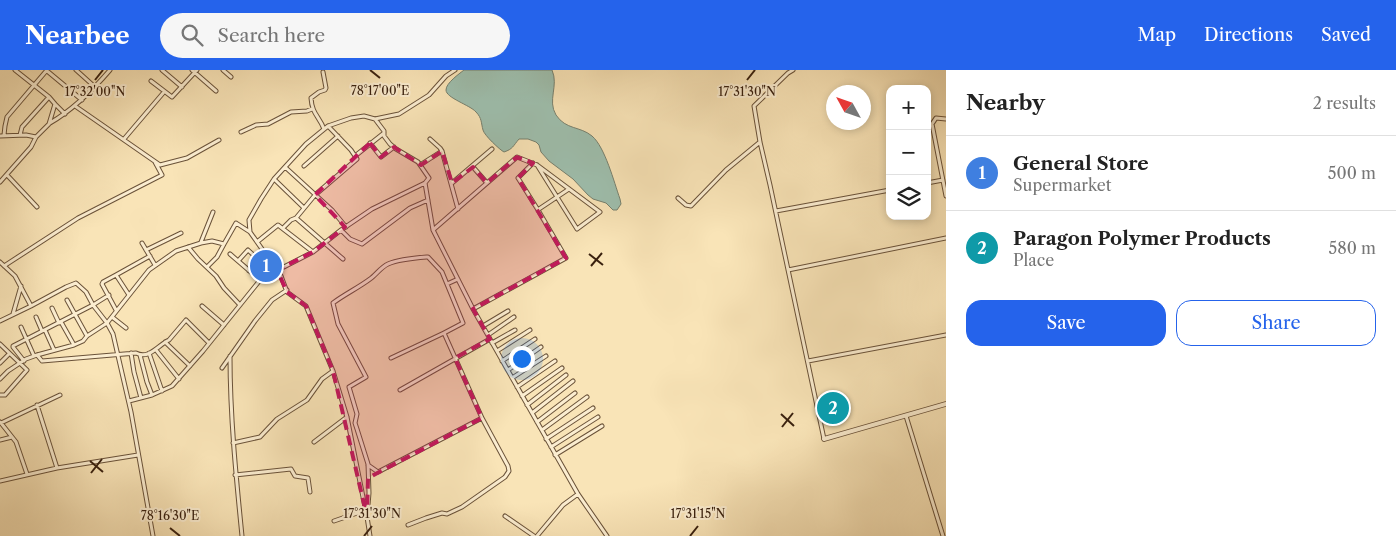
<!DOCTYPE html>
<meta charset="utf-8">
<style>
:root{--surface:#fff;--page:#f6f6f6;--text:#222;--muted:#767676;--line:#e0e0e0;--accent:#2563eb}
body{margin:0;font-family:"Libre Caslon Text",serif;background:var(--page);color:var(--text)}
.controls{position:absolute;right:15px;top:15px;display:grid;overflow:hidden;border-radius:10px;box-shadow:0 2px 8px #0003}
.controls button{width:45px;height:45px;display:grid;place-items:center;padding:0;border:0;border-bottom:1px solid var(--line);background:var(--surface);color:var(--text);font:25px sans-serif}
.compass{position:absolute;left:826px;top:15px;width:45px;height:45px;border-radius:50%;background:var(--surface);box-shadow:0 2px 8px #0003;rotate:310deg}
.you{position:absolute;left:521px;top:288px;width:18px;height:18px;margin:-12px;border:4px solid #fff;border-radius:50%;background:#1a73e8;box-shadow:0 0 0 8px #1a73e833}
.badge{display:grid;place-items:center;width:32px;height:32px;border-radius:50%;background:var(--accent);color:#fff;font-size:16px;font-weight:700}
.pin{position:absolute;translate:-50% -50%;border:2px solid #fff;box-shadow:0 1px 5px #0006}
.list{margin:0;padding:0;list-style:none}
h2{display:flex;justify-content:space-between;align-items:center;height:65px;margin:0;padding:0 20px;font-size:21px}
h2 small{font-size:16px;font-weight:400;color:var(--muted)}
.list li{display:grid;grid-template-columns:32px 1fr auto;gap:15px;align-items:center;box-sizing:border-box;height:75px;padding:0 20px;border-top:1px solid var(--line)}
.list b{display:block;font-size:19px;white-space:nowrap}
.list p{margin:0;font-size:16px;white-space:nowrap;color:var(--muted)}
.list em{font-size:16px;font-style:normal;color:var(--muted)}
.actions{display:flex;gap:10px;padding:15px 20px}
.actions a{flex:1;padding:11px 0;border:1px solid var(--accent);border-radius:15px;text-align:center;font-size:18px;color:var(--accent)}
.actions .main{background:var(--accent);color:#fff}
.icon{flex:none;width:28px;height:28px;fill:none;stroke:currentColor;stroke-width:2;stroke-linecap:round;stroke-linejoin:round}
.map{position:relative;flex:none;width:946px;height:466px;overflow:hidden}
header{display:flex;align-items:center;gap:30px;box-sizing:border-box;height:70px;padding:0 25px;background:var(--accent);color:#fff}
header strong{font-size:24px}
nav{display:flex;gap:28px;margin-inline-start:auto;font-size:18px}
.search{width:350px;height:45px;background:var(--page);display:flex;align-items:center;gap:12px;box-sizing:border-box;padding:0 18px;border-radius:28px;color:var(--muted);font-size:19px}
main{display:flex}
aside{flex:1;background:var(--surface)}
.map>svg:first-child{display:block}
</style>
<header>
<strong>Nearbee</strong>
<div class="search"><svg class="icon" aria-label="search" viewBox="0 0 24 24"><circle cx="10" cy="10" r="6"/><path d="M15 15l6 6"/></svg>Search here</div>
<nav><a>Map</a><a>Directions</a><a>Saved</a></nav>
</header>
<main>
<div class="map">
<svg width="946" height="466" viewBox="0 0 946 466">
<rect width="100%" height="100%" fill="#f9e4b7"/>
<filter id="stains"><feTurbulence type="fractalNoise" baseFrequency=".004" numOctaves="4"/><feColorMatrix values="0 0 0 0 .2 0 0 0 0 .09 0 0 0 0 .02 0 0 0 .5 -.17"/></filter>
<radialGradient id="worn" r=".72"><stop offset=".6" stop-color="#630" stop-opacity="0"/><stop offset="1" stop-color="#630" stop-opacity=".3"/></radialGradient>
<path fill="#9ebfae" stroke="#76806e" d="M464,0H552C559,16 547,30 556,45C566,60 580,56 592,66C605,77 614,112 620,129L621,134L617,140H613L606,133L593,129L588,125L573,109L549,91L541,82L539,75L536,72L528,69H519C513,76 513,79 504,82C500,80 484,65 483,60C481,53 482,48 476,42C470,35 446,28 446,20C446,13 459,4 464,0Z"/>
<g fill="none" stroke-linecap="round" stroke-linejoin="round">
<defs>
<path id="minor" d="M46,0L82,30
M76,0L95,17
M162,0L182,17
M192,0L216,21
M223,0L231,7
M793,0L788,3L754,36L760,72L770,115L824,369
M323,2L326,18L325,20L319,22L311,28C312,44 319,46 324,59
M151,11L172,27L197,0
M55,34L65,44
M75,36L160,95L187,88L219,70
M375,49L384,61V66L390,74L396,79L418,92L429,108L425,113L433,160L473,239L578,424L607,466
M946,49L936,48L932,54L946,126
M50,53C74,39 92,21 110,0
M241,62L256,55L268,54L291,42L307,41L312,39
M4,65L5,56L7,47L47,0
M20,65L22,57L49,27
M0,66L26,65L36,67
M124,69L164,22
M430,69L440,78L442,81
M370,73L381,87L394,77
M355,86L384,63
M420,95L442,81L458,139
M304,96L338,66
M285,97L332,140L346,157
M473,97L487,113
M7,105L37,137
M274,109L304,138
M0,112L31,77L36,67L49,54L55,34L49,27L15,0
M452,113L492,79
M927,113L943,110
M678,128L686,135L691,136L726,100L760,72
M539,139L569,119
M776,141L890,120
M296,148L343,189
M283,158L291,150L296,148L315,125L357,89L351,80L328,56
M341,160L350,169L362,174L410,138L428,130
M433,160L517,87L537,95L600,142L577,159L537,95
M201,172L213,142
M257,172L278,155L313,182
M142,173L155,195
M188,177L198,189L216,206L224,218L240,235
M146,180L181,163
M230,184L259,209
M238,191L248,180L259,190
M0,192L15,206L31,236
M4,196L78,148L162,105L155,92
M207,197L217,187L224,174
M278,200L313,182L341,160L372,139L425,113
M788,200L946,168
M249,201L265,183
M116,205L150,186
M447,214L458,209
M67,230L87,266
M202,236L224,255
M52,238L59,253
M473,239L566,188L538,140L518,108L533,93
M116,240L102,214L103,212L116,205L129,225
M13,244L21,216
M36,247L42,261
M112,247L126,258
M0,251L31,236L66,217L76,213L86,222L93,235L107,253L113,264L131,342L153,466
M61,252L74,275
M483,256L508,241
M21,257L34,286
M45,260L54,280
M488,265L514,247
M165,272L190,296
M492,273L515,260
M0,274L27,300L5,325H0
M156,280L179,309
M497,281L530,260
M131,283L134,302L141,328
M149,283L162,321
M37,285L42,291L136,283C149,290 158,275 169,270L186,250L209,273
M140,285L147,312L152,325
M230,286C230,346 236,406 242,466
M391,288L444,263
M24,291L13,277V276L93,235L109,225
M502,291L535,269
M808,291L946,265
M0,293L9,284
M222,298L255,251L272,230L287,220
M508,300L541,277
M512,308L546,286
M0,309L8,301L26,289L37,285L74,275L83,271L87,266L107,253L149,200L176,181L201,173L212,171L224,174L236,153L250,162
M517,317L555,291
M400,320L490,269
M522,326L562,298
M129,331L152,325L172,316L203,281L273,194
M37,335L57,398
M527,335L566,305
M532,343L573,311
M906,346L943,466
M0,352L1,353L60,325
M537,352L575,323
M1,353L16,372L27,404
M542,360L587,327
M546,369L593,338
M0,370L12,367
M314,372L347,347
M233,373L260,367L277,349L307,330L322,309L333,301
M551,377L598,347
M555,385L602,356
M368,395L378,402L482,348
M235,405L291,399L295,406L308,408L310,422
M0,411L57,398L138,385
M505,446L534,466
M367,447L369,423L368,394L357,359L355,353L357,344L349,317L366,307L338,254L333,233C345,224 358,218 370,209C376,205 381,197 388,194C400,189 415,188 428,187L442,202L463,253L444,263L482,348L508,396L509,401L505,407L462,437L447,444L442,443L426,448L408,455
M334,451L366,440
M370,466L367,447L347,347L333,301L306,236L287,222L281,206L250,162L249,150L261,129L274,109L306,74L328,56L351,48L364,46L375,49L399,44L429,25L446,6L455,0
M537,466L563,435L578,424"/>
<path id="tertiary" d="M824,369L946,334"/>
</defs>
<use href="#minor" stroke="#6a5239" stroke-width="5"/>
<use href="#tertiary" stroke="#6a5239" stroke-width="5.5"/>
<use href="#minor" stroke="#fbedd0" stroke-width="3"/>
<use href="#tertiary" stroke="#fbedd0" stroke-width="4"/>
</g>
<path fill="#c2185b" fill-opacity="0.2" stroke="#c2185b" stroke-width="4" stroke-dasharray="10 6" stroke-linejoin="round" d="M370,73L381,87L394,77L421,95L442,81L452,113L473,97L487,113L517,87L533,93L518,108L566,188L473,239L490,269L455,288L482,348L368,408L367,447L333,301L306,236L287,222L277,200L313,182L345,157L315,125Z"/>
<path fill="none" stroke="#3a210f" stroke-width="2" d="M370,0L380,8M95,10L103,0M747,10L755,0M589,184L603,195M591,196L602,183M781,344L794,356M782,357L793,343M90,391L103,402M91,403L102,389M170,458L180,466M364,466L372,456M690,466L698,456"/>
<g font-size="12" text-anchor="middle" fill="#3a210f" stroke="#fbedd0" stroke-width="4" stroke-linejoin="round" paint-order="stroke">
<text x="380" y="25">78°17'00"E</text>
<text x="95" y="26">17°32'00"N</text>
<text x="747" y="26">17°31'30"N</text>
<text x="372" y="448">17°31'30"N</text>
<text x="698" y="448">17°31'15"N</text>
<text x="170" y="450">78°16'30"E</text>
</g>
<rect width="100%" height="100%" filter="url(#stains)"/>
<rect width="100%" height="100%" fill="url(#worn)"/>
</svg>
<div class="controls">
<button>+</button>
<button>−</button>
<button><svg class="icon" aria-label="layers" viewBox="0 0 24 24"><path d="M12 4l9 5-9 5-9-5zM3 14l9 5 9-5"/></svg></button>
</div>
<svg class="compass" viewBox="-18 -18 36 36"><path d="M0-13l5 13h-10z" fill="#e53935"/><path d="M0 13l5-13h-10z" fill="#767676"/></svg>
<div class="you"></div>
<div class="pin badge" style="left:266px;top:196px;background:#3f7fe0">1</div>
<div class="pin badge" style="left:833px;top:338px;background:#0f9aa8">2</div>
</div>
<aside>
<h2>Nearby<small>2 results</small></h2>
<ul class="list">
<li><span class="badge" style="background:#3f7fe0">1</span><div><b>General Store</b><p>Supermarket</p></div><em>500 m</em></li>
<li><span class="badge" style="background:#0f9aa8">2</span><div><b>Paragon Polymer Products</b><p>Place</p></div><em>580 m</em></li>
</ul>
<div class="actions"><a class="main">Save</a><a>Share</a></div>
</aside>
</main>
